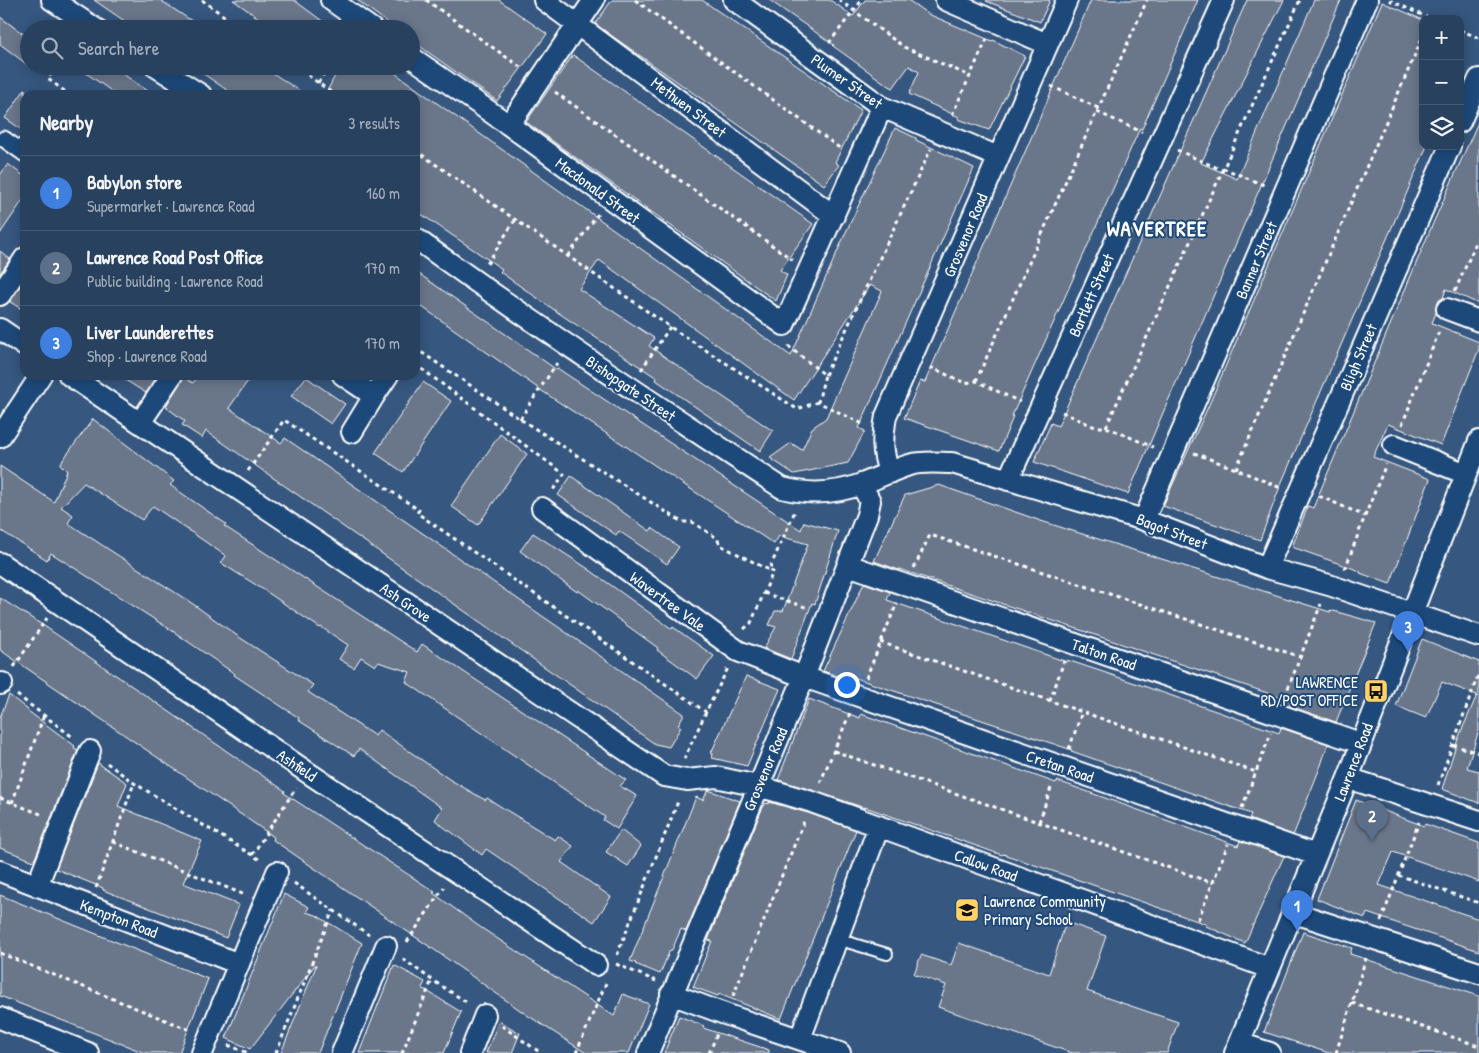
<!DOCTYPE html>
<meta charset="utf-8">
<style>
:root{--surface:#28415f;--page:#304865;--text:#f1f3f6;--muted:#a5afbd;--line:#445a74;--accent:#eead8d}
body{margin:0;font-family:"Patrick Hand",sans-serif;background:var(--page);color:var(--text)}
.controls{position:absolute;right:15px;top:15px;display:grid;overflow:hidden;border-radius:10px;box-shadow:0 2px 12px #0003}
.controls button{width:45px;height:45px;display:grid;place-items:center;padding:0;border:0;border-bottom:1px solid var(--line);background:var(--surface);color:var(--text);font:25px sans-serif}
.you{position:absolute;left:846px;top:684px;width:18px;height:18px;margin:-12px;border:4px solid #fff;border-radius:50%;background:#1a73e8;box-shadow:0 0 0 8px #1a73e833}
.badge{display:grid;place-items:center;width:32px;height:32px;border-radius:50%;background:var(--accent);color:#fff;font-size:16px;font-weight:700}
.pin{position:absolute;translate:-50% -41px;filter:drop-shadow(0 1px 2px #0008)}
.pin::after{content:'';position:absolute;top:26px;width:18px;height:15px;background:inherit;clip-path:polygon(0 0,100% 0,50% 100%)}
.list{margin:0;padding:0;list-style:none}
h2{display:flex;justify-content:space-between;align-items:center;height:65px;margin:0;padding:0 20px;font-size:21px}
h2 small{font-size:16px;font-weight:400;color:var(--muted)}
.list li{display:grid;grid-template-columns:32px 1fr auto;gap:15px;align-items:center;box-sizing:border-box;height:75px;padding:0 20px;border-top:1px solid var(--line)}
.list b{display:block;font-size:19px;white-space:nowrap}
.list p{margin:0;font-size:16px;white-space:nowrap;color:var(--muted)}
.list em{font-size:16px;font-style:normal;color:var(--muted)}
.icon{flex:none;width:28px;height:28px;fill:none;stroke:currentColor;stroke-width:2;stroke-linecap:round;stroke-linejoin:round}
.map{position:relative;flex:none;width:1479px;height:1053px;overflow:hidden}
.search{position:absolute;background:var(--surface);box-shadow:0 2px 12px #0003;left:20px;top:20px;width:400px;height:55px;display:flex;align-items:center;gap:12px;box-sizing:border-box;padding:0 18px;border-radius:28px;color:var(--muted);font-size:19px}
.panel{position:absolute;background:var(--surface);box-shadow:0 2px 12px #0003;left:20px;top:90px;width:400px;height:290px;border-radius:15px}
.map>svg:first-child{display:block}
</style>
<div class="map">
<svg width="1479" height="1053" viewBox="0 0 1479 1053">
<rect width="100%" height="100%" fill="#36577f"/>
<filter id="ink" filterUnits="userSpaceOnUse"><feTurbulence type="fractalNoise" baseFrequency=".02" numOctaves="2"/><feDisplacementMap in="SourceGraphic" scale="10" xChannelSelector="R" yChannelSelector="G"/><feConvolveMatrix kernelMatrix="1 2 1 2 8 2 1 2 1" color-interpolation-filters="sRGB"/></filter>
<g filter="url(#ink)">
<path fill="#6b768a" stroke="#fff" d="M94,0H160L204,29H136Z
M233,0H294L333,29H274Z
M357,0H499L547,34L497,101L411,40V29H396Z
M612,0H702L861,110L835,162L839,165L824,185L595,24Z
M769,0H830L853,16L865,0H908L928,14L992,41L993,40L1025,56L989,130L958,119L959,117L909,94L919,72L909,66L893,88L886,84L833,46L834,45Z
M987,0H1050L1040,22L986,1Z
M1091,0H1198L1142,129L1140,128L1012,416L1013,417L999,451L904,418L920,381L925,382Z
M1247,0H1284L1201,163L1237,179L1314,0H1341L1128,494L1034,462L1051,423L1058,426Z
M1382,2L1423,20V146H1427L1281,484L1260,540L1163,506L1208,407Z
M0,17L29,38V66L0,44Z
M573,55L813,224L780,270L787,275L776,301L526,122Z
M76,66H128L123,74L154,95H117Z
M192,66H262L306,95H234Z
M340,66H385L791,356L846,232L895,128L916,138V140L974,168L859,428L865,431L848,463L794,474L770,458L791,443L802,450L812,428L826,418L882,291L870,285L794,400L599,260L579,289L654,338L649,346L773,431L760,451L656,380L657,378L563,316L500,272L502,269L415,210V95H325Z
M25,89V132L5,118Z
M1479,120V304L1446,289L1443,298L1436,304V313L1432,323L1479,342V349L1441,445L1388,424L1373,457L1430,479L1390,584L1360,573V571L1292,547L1308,506L1313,508L1431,228Z
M8,164L25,177V197L0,234V175Z
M0,251L10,259L0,274Z
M415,271L557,370V368L801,530L804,522L838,531L815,604L812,603L791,659L764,648L776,627L769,625L775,611H783L808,544L779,536L774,544L542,391L415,302Z
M25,279V311L10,302Z
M117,375H158L146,393Z
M199,375H252L229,408L281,443L285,438L684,714L678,725L681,727L669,747L655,744L206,431L202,438L182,425L185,421L167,408L168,407L166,406L183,377L193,383Z
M306,377L345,404L331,424L291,396Z
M423,382L451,401L403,472L375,453Z
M93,419L174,481L170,485L226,524L224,526L417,652L422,644L626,780L620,786L637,796L617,829L603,820L605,817L406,682L410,672L378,662L375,666L361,657L354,668L339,659L348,645L321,627L320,628L264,590L221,563L226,556L153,506L142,520L84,483L61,507L73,515L68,523L193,604L239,637L313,685L308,692L328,705L375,736L379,730L449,779L485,800L487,798L555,840L558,836L573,846L561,862L611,897L594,922L486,849L482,855L450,831H449L435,820L442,808L359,749L354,756L298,720L299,718L234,675L235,674L174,632L51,553L47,560L0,530V466L54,502L67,471L60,464Z
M500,434L527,454L478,525L451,506Z
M571,476L650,531L652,528L679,547L667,564L619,531L616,535L558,495Z
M939,485L1041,521L1330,612V610L1376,623L1336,722L1289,706L1291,701L899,569V570L874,561L905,495Z
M533,533L587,568L672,629L673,627L714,656L697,679L657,650L658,648L578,590L577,592L520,551Z
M864,583L890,592L887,600L1067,662V660L1106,673L1279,733L1281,728L1328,744L1321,765L1295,831L1293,835L1249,819L1251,814L1071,751L1072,750L855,678L853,681L823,671Z
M0,598L47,628L285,791L284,793L435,892L433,893L480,927L614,1016L623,994L649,1004L629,1053H586L527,1015L436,951L273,840L274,837L0,650Z
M1422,639L1479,662V730L1467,768L1479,771V803L1442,789L1458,739L1477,695L1442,682L1426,718L1396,706Z
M746,676L780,689L747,766L712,758L713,754L711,753Z
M9,695L28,710V711L75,746L74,748L78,750L34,861L0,848V717Z
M809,699L860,718L861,714L1056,783L1057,781L1069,785L1238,846L1240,841L1284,856L1245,943L1206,926V924L1003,854L1002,855L865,807V808L815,791L778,780Z
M98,763L127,783L118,806L202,841L183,883L239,905L226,938L103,890V888L56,869Z
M708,790L740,801L686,931L681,929L672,950H670L660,974L635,964L636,963L630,961L696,797L703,800Z
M1356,800L1424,826L1425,824L1479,843V882L1393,852L1379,885L1479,919V951L1367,913L1365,918L1317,899Z
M769,802L808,813L856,830L781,1019L719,994L718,996L693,987L712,941L708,940L762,809L766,803L769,804Z
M621,830L641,846L628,866L606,852Z
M284,894L309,907L306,912L316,915L362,943L318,1053H281L316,966L315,965L250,1049L226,1038Z
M0,895L208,979L179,1053H145L0,996Z
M1066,922L1106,936L1087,991L1178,1022L1167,1053H1072L938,1007L946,985L914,974L921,955L951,965L959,943L1049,974Z
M1303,932L1352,948L1350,954L1479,996V1053H1329L1264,1032Z
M394,965L425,982L422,988L461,1012L444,1053H359Z
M679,1016L704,1026L703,1028L769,1050V1053H664Z
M499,1021L520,1033L512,1053H486Z"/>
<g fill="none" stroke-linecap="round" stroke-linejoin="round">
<defs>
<path id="service" d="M837,939L887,954"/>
<path id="pedestrian" d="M4,139L25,154"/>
<path id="minor" d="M52,0L96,29
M331,0L372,29
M544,0L834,216
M734,0L882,107L998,157
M946,0L1047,44
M411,57L509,125L784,325L882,107
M155,66L201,95
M1460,122L1479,79
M509,125L594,0
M415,238C535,325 658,407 782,488C809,495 835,494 862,484C878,478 893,470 909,465C923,461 938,463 952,463L1144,520L1267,568L1329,585L1479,636
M0,295L25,258
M1447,309L1479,321
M0,329L25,346
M69,375L664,776L687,780L716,777L758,786L812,802L1269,968
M343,375L374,396
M140,423L172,375
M352,432L374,396L388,375
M0,437L41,375
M1394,445L1466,474
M889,473C882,450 882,440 886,416L1067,0
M1008,480L1224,0
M542,508L738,651L804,677L1316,855
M1144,520L1367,0
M0,563L307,772L596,965
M848,565L1360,743
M1267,568L1450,146
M0,684L2,683
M1348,778L1479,821
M0,871L239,964
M37,886L90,751
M1292,912L1479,973
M671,994L725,1014L840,1053
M0,1018L88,1053
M800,1039L879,826
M1239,1043L1270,1053
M202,1053L277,872
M342,1053L386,946
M470,1053L485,1015
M648,1053L804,677L867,515L870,501L861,484
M1235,1053L1348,778L1479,441"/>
</defs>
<use href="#service" stroke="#fff" stroke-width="14"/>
<use href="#pedestrian" stroke="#fff" stroke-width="19"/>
<use href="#minor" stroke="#fff" stroke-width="24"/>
<path stroke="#fff" stroke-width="3" stroke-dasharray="4 4" stroke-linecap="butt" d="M202,0L242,29
M426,0L523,69
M635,0L841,149
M839,0L904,47L970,76
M1389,0L1431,19
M1460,30L1479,38
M829,43L862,0
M56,66L48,79L70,95
M295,66L335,95
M318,83L329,66
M1051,86L1098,108
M555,92L793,260
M1097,112L1142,132
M952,115L987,39
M415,150L670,327L797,409L818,402
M1177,150L1222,170
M1223,168L1266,186
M568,256L598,214
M487,264L515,220
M1455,291L1479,236
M788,346L825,375L818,402L865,425
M415,348L520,419L682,522H692L717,538L720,545L769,570
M415,364L564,474L553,490
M930,367L965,383L976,381L1020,402
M641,370L670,327
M825,375L931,149
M976,381L1147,0
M1062,412L1095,427H1106L1153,447
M520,419L557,363
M1402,425L1440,329
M1106,427L1300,0
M1194,453L1236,469L1281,488
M1236,469L1423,36
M248,471L284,420L419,510L417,513L706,712
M1319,496L1365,516
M914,568L930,535L1301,657
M1345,569L1365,516L1386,464
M764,593L808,608
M744,629L751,623L773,572L769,570L795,511
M880,642L1256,772
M14,667L47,618
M866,678L897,603
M17,695L74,738
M1285,696L1321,604
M1050,701L1064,661
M1453,745L1479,753
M1069,749L1082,712
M834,751L1213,883
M684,759L706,712L728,668
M107,763L134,783L262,861
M820,783L850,713
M1438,785L1479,673
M0,798L43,815
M12,803L44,715
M1242,808L1271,733
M1039,822L1052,785
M113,842L245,895
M252,855L296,788
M1398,875L1479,903
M294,883L369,935
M96,888L134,783
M1198,920L1228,844
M1381,921L1419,822
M407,942L444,887
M0,953L190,1030
M617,955L679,799
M403,959L432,980L468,1003
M616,964L656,981
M733,996L804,821
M1352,1003L1479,1046
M502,1026L541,1053
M228,1045L248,1053
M276,1053L333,910
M402,1053L432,980
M576,1053L606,983
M709,1053L718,1032
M1336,1053L1366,958"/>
<use href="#service" stroke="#1f4a7a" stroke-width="10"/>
<use href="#pedestrian" stroke="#1f4a7a" stroke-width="15"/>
<use href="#minor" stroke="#1f4a7a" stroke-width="20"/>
</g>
</g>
<defs>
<symbol id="bus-square" viewBox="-11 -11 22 22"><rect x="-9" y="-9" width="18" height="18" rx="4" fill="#ffd166" stroke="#1f4a7a"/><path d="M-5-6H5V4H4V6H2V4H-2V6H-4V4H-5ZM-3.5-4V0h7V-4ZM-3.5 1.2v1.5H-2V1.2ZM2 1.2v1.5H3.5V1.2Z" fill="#111"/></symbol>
<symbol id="school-square" viewBox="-11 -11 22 22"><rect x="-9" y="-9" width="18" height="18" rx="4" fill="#ffd166" stroke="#1f4a7a"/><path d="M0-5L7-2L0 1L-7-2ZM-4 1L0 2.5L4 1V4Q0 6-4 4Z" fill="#111"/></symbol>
</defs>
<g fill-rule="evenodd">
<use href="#bus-square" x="1362" y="677" width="28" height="28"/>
<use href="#school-square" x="953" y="896" width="28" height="28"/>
</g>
<g text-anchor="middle" stroke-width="4" stroke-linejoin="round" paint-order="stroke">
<g font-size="16" fill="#fff" stroke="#1f4a7a">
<text transform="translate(847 81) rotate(35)" y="6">Plumer Street</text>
<text transform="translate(689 107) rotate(37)" y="6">Methuen Street</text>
<text transform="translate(598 190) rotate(36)" y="6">Macdonald Street</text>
<text transform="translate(965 235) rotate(-67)" y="6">Grosvenor Road</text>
<text transform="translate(1256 260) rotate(-67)" y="6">Banner Street</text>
<text transform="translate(1091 295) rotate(-66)" y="6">Bartlett Street</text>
<text transform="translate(1358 357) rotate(-67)" y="6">Bligh Street</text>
<text transform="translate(631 388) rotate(34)" y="6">Bishopgate Street</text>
<text transform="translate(1172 531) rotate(21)" y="6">Bagot Street</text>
<text transform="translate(668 601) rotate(36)" y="6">Wavertree Vale</text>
<text transform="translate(406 602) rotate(34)" y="6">Ash Grove</text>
<text transform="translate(1104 654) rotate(19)" y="6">Talton Road</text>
<text transform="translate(1353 762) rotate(-69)" y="6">Lawrence Road</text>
<text transform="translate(297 765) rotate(34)" y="6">Ashfield</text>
<text transform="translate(1060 766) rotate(19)" y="6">Cretan Road</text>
<text transform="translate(765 769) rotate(-67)" y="6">Grosvenor Road</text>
<text transform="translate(986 865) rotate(20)" y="6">Callow Road</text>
<text transform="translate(119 918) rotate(21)" y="6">Kempton Road</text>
</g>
<g font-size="16" fill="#fff" stroke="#1f4a7a" text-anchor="end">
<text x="1358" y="688">LAWRENCE<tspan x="1358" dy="18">RD/POST OFFICE</tspan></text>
<text x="984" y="907" text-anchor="start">Lawrence Community<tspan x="984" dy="18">Primary School</tspan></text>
</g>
<g font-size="21" font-weight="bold" letter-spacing="1" fill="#fff" stroke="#1f4a7a">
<text x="1157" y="236">WAVERTREE</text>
</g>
</g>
</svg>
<div class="controls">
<button>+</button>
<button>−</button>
<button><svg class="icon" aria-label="layers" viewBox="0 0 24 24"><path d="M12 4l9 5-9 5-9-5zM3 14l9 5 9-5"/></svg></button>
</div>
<div class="you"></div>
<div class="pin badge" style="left:1297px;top:931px;background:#3f7fe0">1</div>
<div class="pin badge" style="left:1372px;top:841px;background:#5c6f8a">2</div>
<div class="pin badge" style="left:1408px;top:652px;background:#3f7fe0">3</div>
<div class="search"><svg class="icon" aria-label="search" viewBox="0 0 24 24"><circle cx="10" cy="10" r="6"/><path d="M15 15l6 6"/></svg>Search here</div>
<section class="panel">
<h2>Nearby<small>3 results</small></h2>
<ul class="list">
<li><span class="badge" style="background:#3f7fe0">1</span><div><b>Babylon store</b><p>Supermarket · Lawrence Road</p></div><em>160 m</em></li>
<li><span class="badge" style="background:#5c6f8a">2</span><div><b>Lawrence Road Post Office</b><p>Public building · Lawrence Road</p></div><em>170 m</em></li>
<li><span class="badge" style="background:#3f7fe0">3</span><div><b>Liver Launderettes</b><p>Shop · Lawrence Road</p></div><em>170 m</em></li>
</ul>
</section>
</div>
